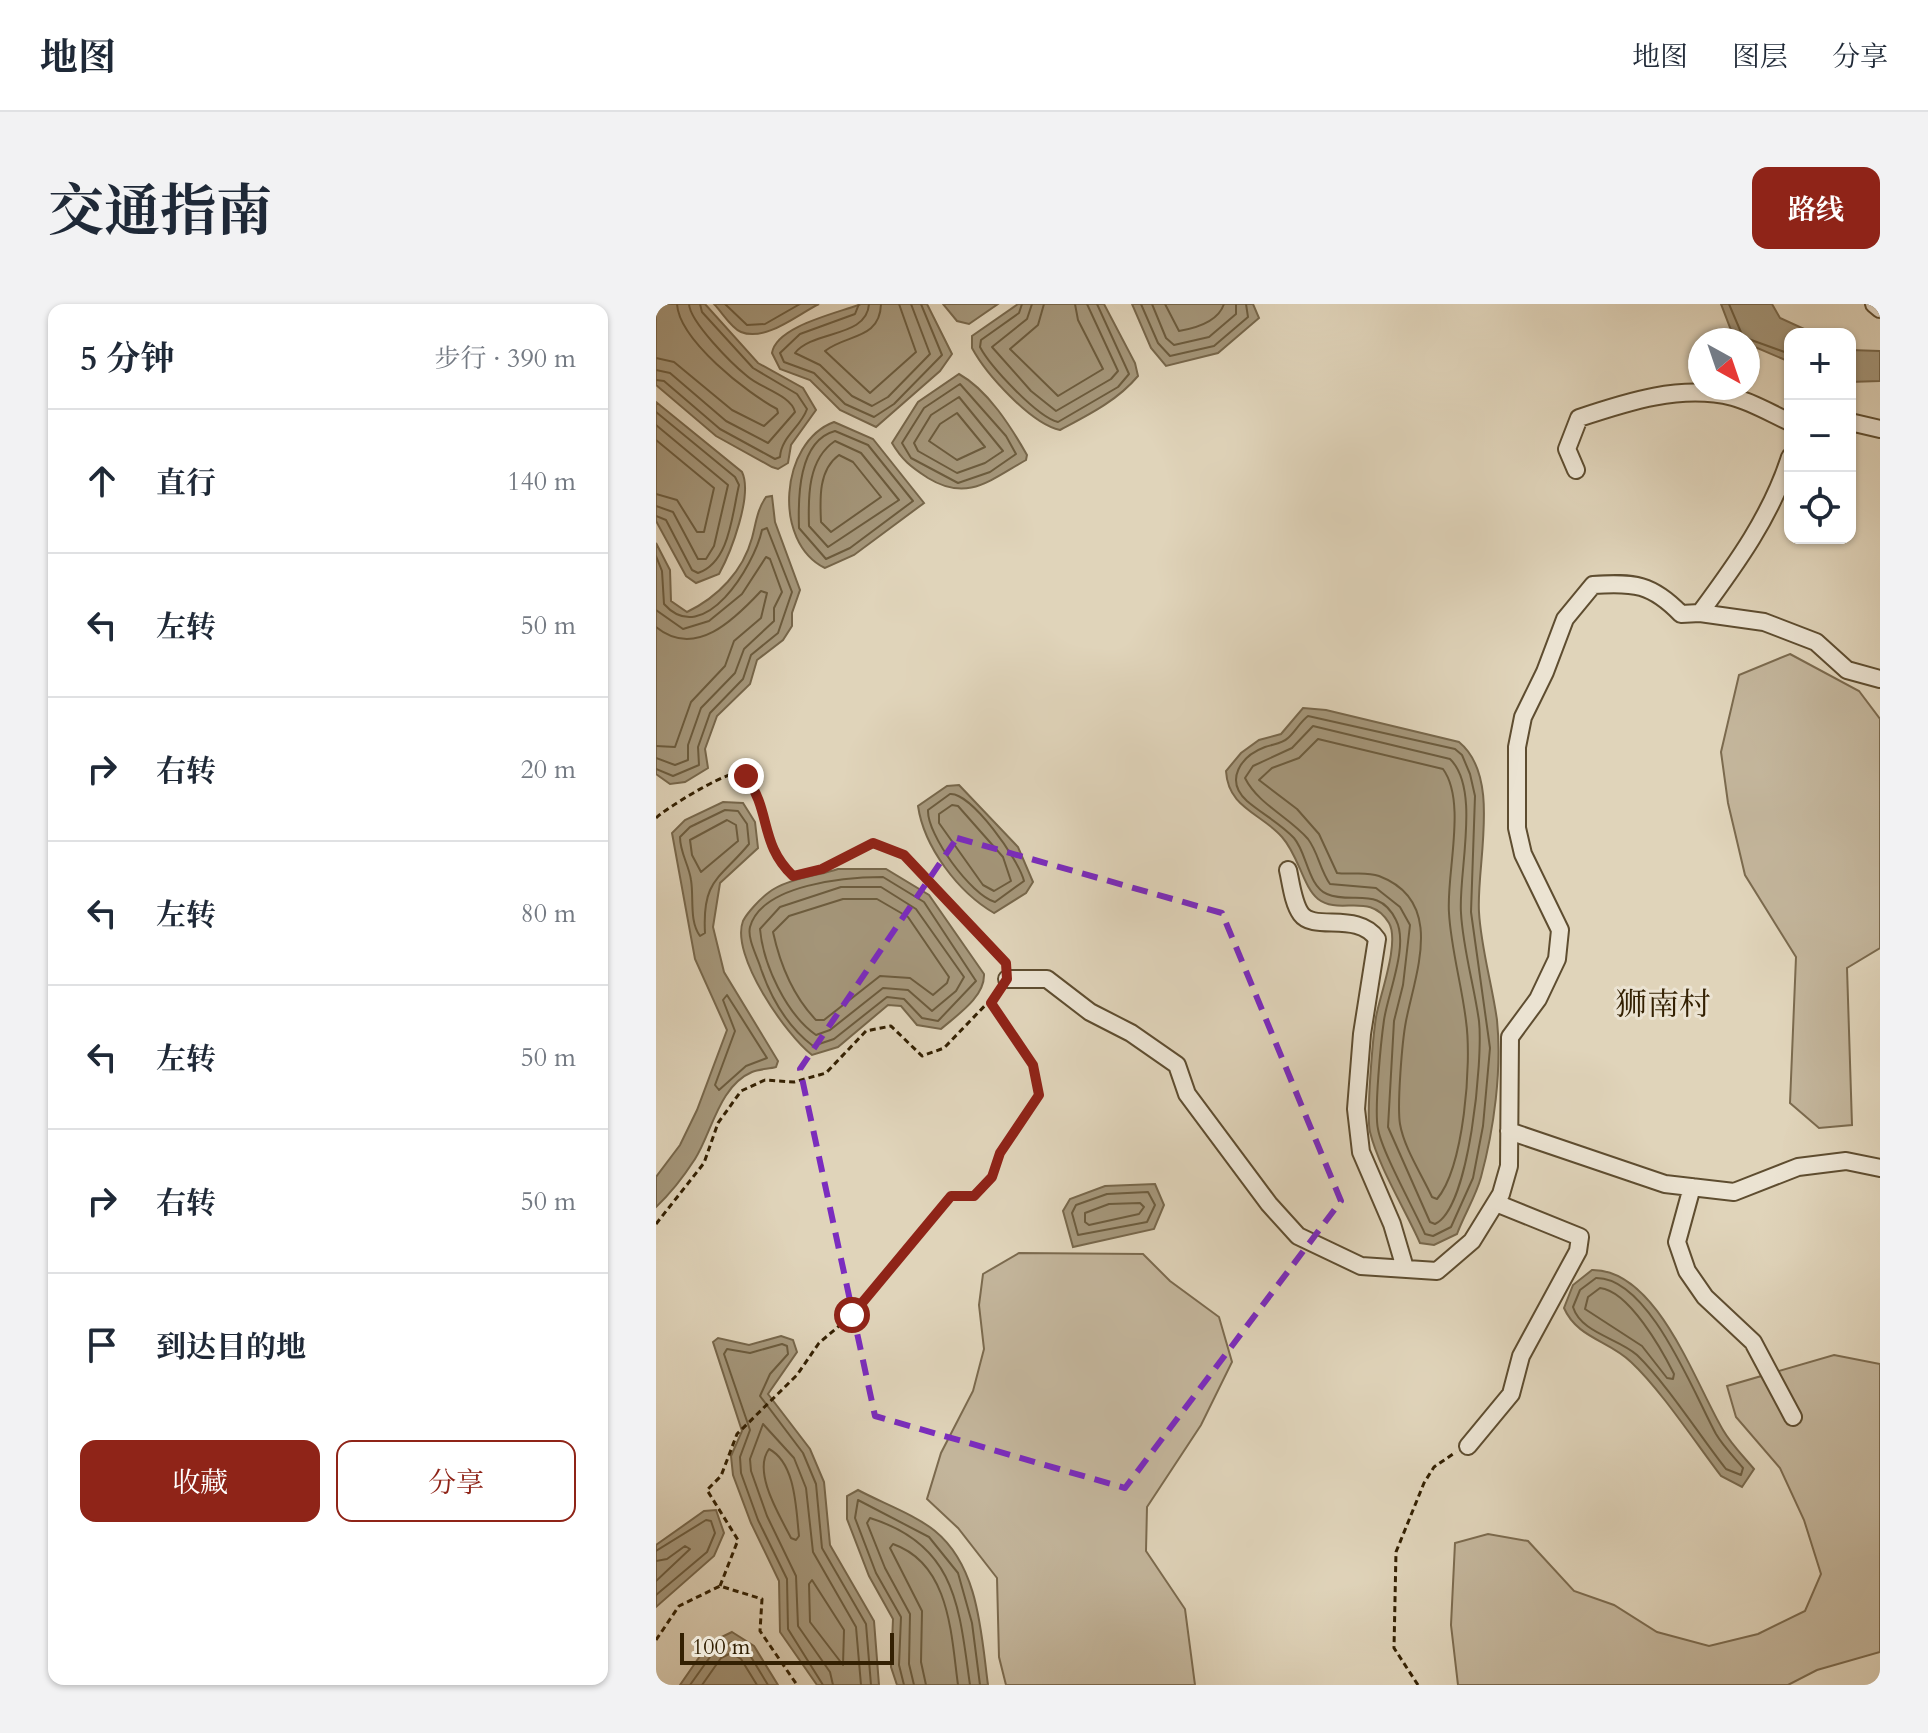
<!DOCTYPE html>
<html lang="zh">
<meta charset="utf-8">
<style>
:root{--surface:#fff;--page:#f2f2f3;--text:#1f2937;--muted:#747a83;--line:#e0e1e3;--accent:#8f2418}
body{margin:0;font-family:Cardo,"Noto Serif SC",serif;background:var(--page);color:var(--text)}
.controls{position:absolute;right:24px;top:24px;display:grid;overflow:hidden;border-radius:16px;box-shadow:0 2px 6px #0004}
.controls button{width:72px;height:72px;display:grid;place-items:center;padding:0;border:0;border-bottom:2px solid var(--line);background:var(--surface);color:var(--text);font:40px sans-serif}
.compass{position:absolute;left:1032px;top:24px;width:72px;height:72px;border-radius:50%;background:var(--surface);box-shadow:0 2px 6px #0004;rotate:140deg}
.scale{position:absolute;left:24px;bottom:20px;width:214px;box-sizing:border-box;padding-left:8px;border:4px solid #332002;border-top:0;font-size:22px;line-height:28px;white-space:nowrap;color:#332002;-webkit-text-stroke:6px #ebe3d2;paint-order:stroke}
.stop{position:absolute;width:24px;height:24px;margin:-18px;border:6px solid #8f2418;border-radius:50%;background:#fff}
.stop.end{background:#8f2418;border-color:#fff;box-shadow:0 2px 8px #0008}
.list{margin:0;padding:0;list-style:none}
h2{display:flex;justify-content:space-between;align-items:center;height:104px;margin:0;padding:0 32px;font-size:34px}
h2 small{font-size:26px;font-weight:400;color:var(--muted)}
.list li{display:grid;grid-template-columns:52px 1fr auto;gap:24px;align-items:center;box-sizing:border-box;height:144px;padding:0 32px;border-top:2px solid var(--line)}
.list b{display:block;font-size:30px;white-space:nowrap}
.list em{font-size:26px;font-style:normal;color:var(--muted)}
.actions{display:flex;gap:16px;padding:24px 32px}
.actions a{flex:1;padding:18px 0;border:2px solid var(--accent);border-radius:16px;text-align:center;font-size:28px;color:var(--accent)}
.actions .main{background:var(--accent);color:#fff}
.icon{flex:none;width:44px;height:44px;fill:none;stroke:currentColor;stroke-width:2;stroke-linecap:round;stroke-linejoin:round}
.map{position:relative;flex:none;width:1224px;height:1381px;overflow:hidden;border-radius:16px}
header{display:flex;align-items:center;gap:48px;box-sizing:border-box;height:112px;padding:0 40px;background:var(--surface);border-bottom:2px solid var(--line)}
header strong{font-size:38px}
nav{display:flex;gap:44px;margin-inline-start:auto;font-size:28px}
.intro{display:flex;align-items:center;justify-content:space-between;box-sizing:border-box;height:192px;padding:0 48px}
h1{margin:0;font-size:56px}
.button{padding:20px 36px;border-radius:16px;background:var(--accent);color:#fff;font-size:28px;font-weight:700}
main{display:flex;gap:48px;padding:0 48px}
aside{flex:1;background:var(--surface);border-radius:16px;box-shadow:0 2px 6px #0004}
.map>svg:first-child{display:block}
</style>
<header>
<strong>地图</strong>
<nav><a>地图</a><a>图层</a><a>分享</a></nav>
</header>
<div class="intro"><h1>交通指南</h1><a class="button">路线</a></div>
<main>
<aside>
<h2>5 分钟<small>步行 · 390 m</small></h2>
<ul class="list">
<li><svg class="icon" aria-label="ahead" viewBox="0 0 24 24"><path d="M12 20V5M6 11l6-6 6 6"/></svg><div><b>直行</b></div><em>140 m</em></li>
<li><svg class="icon" aria-label="left" viewBox="0 0 24 24"><path d="M17 20v-9H6M10 6l-5 5 5 5"/></svg><div><b>左转</b></div><em>50 m</em></li>
<li><svg class="icon" aria-label="right" viewBox="0 0 24 24"><path d="M7 20v-9h11M14 6l5 5-5 5"/></svg><div><b>右转</b></div><em>20 m</em></li>
<li><svg class="icon" aria-label="left" viewBox="0 0 24 24"><path d="M17 20v-9H6M10 6l-5 5 5 5"/></svg><div><b>左转</b></div><em>80 m</em></li>
<li><svg class="icon" aria-label="left" viewBox="0 0 24 24"><path d="M17 20v-9H6M10 6l-5 5 5 5"/></svg><div><b>左转</b></div><em>50 m</em></li>
<li><svg class="icon" aria-label="right" viewBox="0 0 24 24"><path d="M7 20v-9h11M14 6l5 5-5 5"/></svg><div><b>右转</b></div><em>50 m</em></li>
<li><svg class="icon" aria-label="arrive" viewBox="0 0 24 24"><path d="M6 21V4h12l-3 4 3 4H6"/></svg><div><b>到达目的地</b></div></li>
</ul>
<div class="actions"><a class="main">收藏</a><a>分享</a></div>
</aside>
<div class="map">
<svg width="1224" height="1381" viewBox="0 0 1224 1381">
<rect width="100%" height="100%" fill="#e0d4ba"/>
<filter id="stains"><feTurbulence type="fractalNoise" baseFrequency=".0025" numOctaves="4"/><feColorMatrix values="0 0 0 0 .2 0 0 0 0 .09 0 0 0 0 .02 0 0 0 .5 -.17"/></filter>
<radialGradient id="worn" r=".72"><stop offset=".6" stop-color="#630" stop-opacity="0"/><stop offset="1" stop-color="#630" stop-opacity=".3"/></radialGradient>
<path fill="#c3b59b" stroke="#7b6a4e" stroke-width="2" d="M1134,350L1203,387L1224,415V644L1191,664L1196,821L1163,824L1134,799L1140,653L1089,571L1072,499L1065,448L1083,371Z
M363,949L487,950L514,977L563,1013L576,1058L545,1121L491,1203L490,1247L529,1305L539,1381H350L343,1353L341,1274L302,1224L271,1195L285,1149L317,1087L328,1045L323,1001L327,970Z
M1178,1051L1224,1060V1348L1161,1366L1132,1381H802L795,1321L799,1239L832,1230L872,1237L918,1287L958,1301L1001,1328L1053,1342L1102,1330L1149,1307L1165,1270L1148,1216L1124,1164L1080,1113L1071,1082Z"/>
<path fill="#a5977b" stroke="#77674b" stroke-width="2" d="M0,0H49L102,59L147,84L160,106L135,141L132,159L122,165L116,163L60,132L0,81Z
M58,0H163C142,10 110,38 85,28C75,24 66,8 58,0Z
M205,0H271L296,50L284,67L220,123L184,106L154,76L124,65L116,49C120,22 182,9 205,0Z
M287,0H342L313,20L301,17Z
M362,0H448L479,59L482,72C461,97 432,111 404,126C375,120 330,70 316,44V32Z
M476,0H597L603,14L562,49L510,62L495,44Z
M1065,0H1116L1124,14L1159,30H1134V58L1092,40V36L1078,34Z
M1194,46L1224,47V77L1194,78Z
M303,70C332,86 355,123 371,151L370,156C333,177 311,198 272,174C255,163 246,156 236,139L262,98Z
M0,98L86,168C97,191 75,248 63,270L40,279L30,272L0,217Z
M178,118L217,135L268,199L198,251L169,264C116,238 124,138 178,118Z
M116,192L119,218L144,286L136,309V322L127,336L101,356L94,380L61,412L49,445L52,464L29,478L14,480L0,470V239L14,266L15,297L31,308C62,293 87,267 96,234C100,219 101,206 110,193Z
M647,404L670,406L803,438C846,473 820,560 823,608C825,644 836,680 841,716C846,766 838,825 825,873C820,892 808,911 801,930L778,941L764,939C749,905 723,864 714,828C710,811 717,733 720,713C724,691 744,638 733,619C714,587 684,612 662,595C647,583 643,552 626,533C605,509 572,504 570,467L585,449L603,436L625,430Z
M303,481L362,543L377,578L370,589L338,609C302,588 268,543 262,502L291,482Z
M67,498L87,499L99,518L102,544L64,579L57,623L68,668L122,757L120,763C113,765 103,765 96,768C63,782 56,828 39,855C28,872 15,889 0,903V873L24,841L41,806L71,726L39,655L16,529L29,516Z
M182,565H230L273,591L328,670C329,693 301,711 285,725L261,721L245,702L232,701L182,743L156,751C130,731 74,651 87,617C91,609 104,595 112,589C129,575 161,572 182,565Z
M499,880L508,901L498,925L417,943L407,907L414,895L449,882Z
M936,966C1001,965 1039,1079 1067,1126C1075,1140 1088,1153 1098,1165L1086,1183L1065,1172C1039,1138 1005,1086 975,1058C954,1037 921,1034 908,1004L917,981Z
M125,1032L137,1036L141,1048L112,1090L154,1145L168,1178L174,1241L218,1317L223,1381H161L124,1328L123,1277L95,1219L77,1171L75,1152L86,1127L57,1038L62,1034L93,1041Z
M202,1186C226,1199 258,1210 279,1227C323,1263 325,1329 332,1381H241L235,1363L237,1315L213,1272L191,1215V1192Z
M60,1206L68,1229L58,1252L0,1303V1241L48,1207Z
M76,1328L98,1342L122,1381H24L53,1339Z"/>
<g fill="none" stroke-linecap="round" stroke-linejoin="round">
<path stroke="#6c5c3e" stroke-width="2" d="M69,0L91,21L109,20L144,0
M203,0L199,10L144,30L124,49L128,58L158,69L189,100L218,113L238,100L286,51L265,0
M213,0C211,34 157,26 139,49L164,61L196,92L216,102L232,93L274,50L255,0
M225,0C224,36 190,30 169,47L214,89L260,48L243,0
M366,0L363,9L325,36L324,43C334,62 381,113 402,118L462,83L473,70L441,0
M376,0L371,15L336,43L375,87L400,107L455,75L462,67L431,0
M388,0L382,21L354,45L402,92L447,65L422,16L419,0
M485,0L502,39L514,52L558,42L592,13L590,0
M496,0L510,34L518,41L553,33L580,10V0
M509,0L523,27C541,24 562,18 568,0
M1073,0L1087,33L1134,50
M0,54L18,58L76,106L108,122L122,109L121,105C91,89 23,36 21,0
M0,66L14,69L70,117L112,139L139,108C135,91 104,84 91,72C76,60 34,18 33,0
M0,76L8,77L64,125L119,155L124,153C125,133 145,123 151,105L141,90L97,64L46,8L44,0
M304,80L350,132L360,150L334,168L302,179L255,154L246,139L268,104Z
M303,93L347,147L329,159L301,169L262,147L258,139L275,111Z
M0,108L79,173L83,181C76,210 74,258 42,269L36,266L10,216L0,212
M301,109L329,143L301,156L273,137L284,120Z
M0,121L72,181L58,242L50,255H42L17,208L0,202
M179,127L212,141L257,197L194,244L170,255L143,224C142,194 142,137 179,127Z
M0,136L58,184L48,228H41L21,196L0,190
M179,137L205,149L243,196L172,243L153,222C152,192 152,155 179,137Z
M183,151L197,158L225,193L175,228L165,218C164,196 162,166 183,151Z
M0,252L6,267L8,300C48,345 98,262 106,226L111,224L136,288L122,329L95,351L87,375L54,409L42,443L43,461L17,472L0,465
M0,306L27,325L53,317L86,290L110,253L114,255L126,288L118,304V317L88,345L79,369L45,404L32,441V456L19,461L0,454
M0,323C39,355 78,316 105,287L111,289L105,314L78,337L69,362L35,398L19,443L0,442
M652,412L799,445L806,451L814,470L819,492L815,608L834,744L827,822L817,874L795,923L777,932L769,930C758,905 726,848 722,825C718,807 725,737 728,716C732,689 753,641 740,616C723,581 696,601 671,590C652,582 651,549 638,534C624,519 606,510 591,497C568,476 585,452 609,443C617,440 626,440 632,434C639,428 644,418 652,412Z
M657,422L794,455C825,485 802,569 805,609C807,645 818,681 823,717C827,754 814,904 779,920L774,918L732,823L738,717L747,681L754,621L744,603L720,584L674,580C664,566 662,548 652,535C633,513 602,500 589,474L597,462L636,444Z
M662,435L787,465C811,498 790,570 793,609C795,645 806,682 810,717C816,759 808,863 781,895L776,893C766,871 748,844 744,820C741,801 746,738 750,717C760,667 789,597 723,572C710,567 694,571 681,569L663,530L641,505L603,476L616,464L643,454Z
M294,490C315,488 363,556 368,577L339,598C315,591 271,531 272,506Z
M296,501L302,502L347,553L355,577L338,587L327,581L283,519V510Z
M69,506L82,507L91,520L93,540C64,575 46,575 49,629L44,632C33,617 38,594 35,576C33,561 24,549 24,533L34,523Z
M71,516L80,521L82,537L45,568L36,551L34,536Z
M227,573L268,598L320,677L282,717L266,714L248,695L231,693L178,735L157,742C132,723 115,694 105,665C102,654 91,635 94,623C106,580 191,573 227,573Z
M185,583H225L260,605L308,673L300,687L276,707L252,686L227,684L174,726L160,731C130,710 107,660 104,625L124,603Z
M187,595H221L252,613L293,673L291,679L277,691L254,674L224,672L168,716H160C138,693 124,660 117,628L133,612Z
M71,691L111,754L90,762L63,786L59,781L79,727L67,696Z
M492,888L499,901L491,918L422,931L416,909L420,901L451,890Z
M484,899L488,903L483,910L433,921L429,918V909L453,900Z
M940,974C993,973 1038,1090 1060,1130C1067,1142 1078,1153 1087,1164L1085,1171L1070,1165C1044,1132 1010,1079 981,1051C962,1034 925,1029 917,1003L924,986Z
M944,984C973,987 1006,1046 1018,1070L1017,1075L1011,1074L986,1042L929,1005L932,993Z
M113,1145C140,1159 140,1206 143,1232L140,1236L135,1234C124,1212 96,1168 113,1145Z
M0,1247L50,1216L55,1217L59,1229L51,1248L0,1291
M0,1257L11,1255L29,1242L34,1245L0,1277
M156,1276L188,1326L187,1361L154,1318L153,1280Z
M34,1381L59,1346L76,1338L92,1348L112,1381
M46,1381L65,1354L75,1349L85,1355L101,1381
M167,1381L132,1325L131,1275L102,1216L85,1169L84,1153L94,1126L68,1050L71,1045L94,1049L126,1040L131,1042L132,1050L114,1070L104,1092L147,1149L160,1180L166,1244L210,1320L215,1381
M177,1381L174,1368L142,1322L140,1272L111,1212L95,1167L94,1155L107,1120L138,1154L150,1184L157,1248L200,1323L205,1381
M248,1381L243,1361L245,1313L220,1269L199,1214L202,1196L273,1233L302,1269L316,1319L324,1381
M258,1381L253,1360L254,1310L229,1264L211,1219L214,1214C301,1241 303,1304 314,1381
M270,1381L265,1358L266,1307L234,1244L237,1240C294,1260 295,1330 302,1381"/>
<defs>
<path id="minor" d="M1218,0L1224,5
M1194,118L1224,125
M920,166L911,145L923,114C971,98 1025,80 1077,93C1096,98 1116,110 1134,118
M1044,309C1081,259 1115,212 1134,153
M632,566C635,579 637,599 645,610C658,628 702,607 721,635L706,730L700,805L705,848L736,920L749,964
M351,675H391L434,708L475,729L521,761L531,790L613,900L642,932L705,962L781,967L816,937L845,890L853,862L854,733L882,695L901,655L904,626L867,550L861,524V443L867,413L889,368L909,315L937,281C978,278 996,280 1025,310L1044,309L1108,318L1160,338L1191,366L1224,375
M853,827L1009,880L1078,888L1142,863L1190,857L1224,864
M1036,883L1021,938L1031,967L1049,993L1097,1038L1137,1113
M812,1142L855,1090L865,1052L922,947L924,933L840,899"/>
</defs>
<use href="#minor" stroke="#5e4d30" stroke-width="20"/>
<path stroke="#332002" stroke-width="3" stroke-dasharray="6 4" stroke-linecap="butt" d="M0,514C10,504 65,471 78,470C82,469 86,472 90,472C116,511 103,539 137,572L166,565L217,539L248,551L350,661
M0,920L48,859L62,819L85,787L109,776L138,778L170,769L210,727L235,722L266,752L288,744L343,687
M64,1282L82,1236L51,1186L65,1172L81,1130L141,1071L163,1039L196,1011L295,892H318L336,873L344,849L383,791L377,761L335,700
M0,1336L23,1302L64,1282L106,1295L104,1327L141,1381
M762,1381L738,1344L740,1248L768,1179L778,1163L800,1148"/>
<use href="#minor" stroke="#ebe3d2" stroke-width="16"/>
</g>
<g fill="none" stroke-linecap="round" stroke-linejoin="round">
<path stroke="#8f2418" stroke-width="10" d="M90,472C116,510 103,539 137,572L166,565L217,539L248,551L350,659L351,675L335,699L377,761L383,791L344,849L336,873L318,892H295L196,1011"/>
</g>
<path fill="none" stroke="#7b2cbf" stroke-width="6" stroke-dasharray="16 10" stroke-linejoin="round" d="M301,534L566,609L685,897L469,1184L219,1112L144,765Z"/>
<g text-anchor="middle" stroke-width="6" stroke-linejoin="round" paint-order="stroke">
<g font-size="32" fill="#332002" stroke="#ebe3d2">
<text x="1007" y="711">狮南村</text>
</g>
</g>
<rect width="100%" height="100%" filter="url(#stains)"/>
<rect width="100%" height="100%" fill="url(#worn)"/>
</svg>
<div class="controls">
<button>+</button>
<button>−</button>
<button><svg class="icon" aria-label="locate" viewBox="0 0 24 24"><circle cx="12" cy="12" r="6"/><path d="M12 2v4M12 18v4M2 12h4M18 12h4"/></svg></button>
</div>
<svg class="compass" viewBox="-18 -18 36 36"><path d="M0-13l5 13h-10z" fill="#e53935"/><path d="M0 13l5-13h-10z" fill="#747a83"/></svg>
<div class="scale">100 m</div>
<div class="stop" style="left:196px;top:1011px"></div>
<div class="stop end" style="left:90px;top:472px"></div>
</div>
</main>
